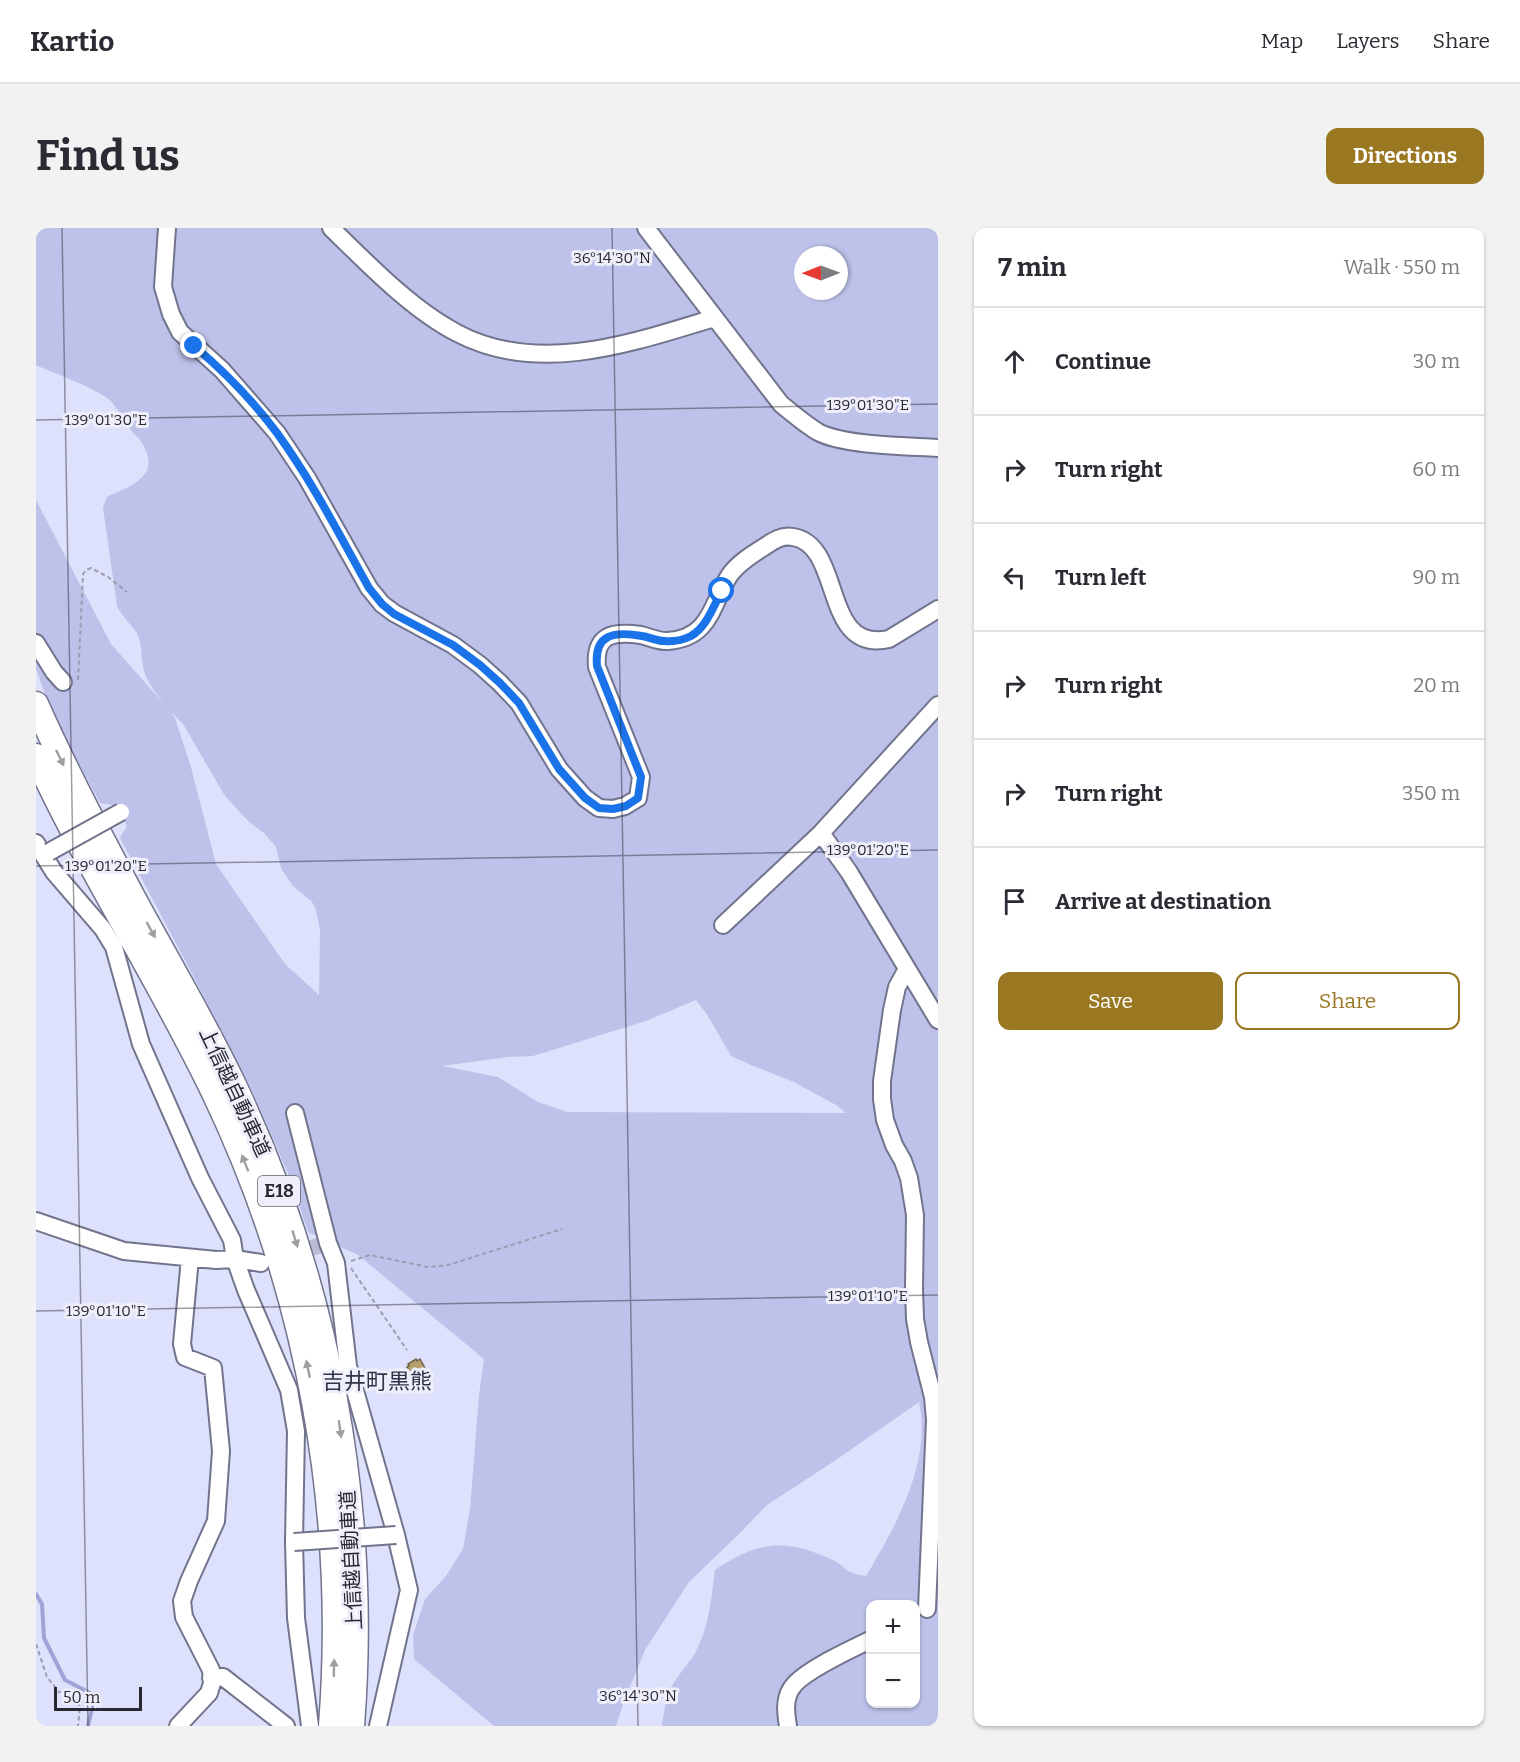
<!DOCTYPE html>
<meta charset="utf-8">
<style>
:root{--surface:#fff;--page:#f2f2f3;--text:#2b2b33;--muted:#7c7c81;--line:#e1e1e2;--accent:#9a7822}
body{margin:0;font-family:Bitter,"Noto Sans JP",serif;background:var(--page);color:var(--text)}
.controls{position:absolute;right:18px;bottom:18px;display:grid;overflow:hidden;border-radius:12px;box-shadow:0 2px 4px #0004}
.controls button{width:54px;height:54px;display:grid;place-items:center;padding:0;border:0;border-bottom:2px solid var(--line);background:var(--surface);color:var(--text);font:30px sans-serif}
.compass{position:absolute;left:758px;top:18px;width:54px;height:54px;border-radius:50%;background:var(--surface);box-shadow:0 2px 4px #0004;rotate:269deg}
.scale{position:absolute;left:18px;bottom:15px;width:88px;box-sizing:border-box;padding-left:6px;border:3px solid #272832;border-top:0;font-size:16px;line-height:21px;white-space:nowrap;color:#272832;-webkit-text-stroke:4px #eeeffa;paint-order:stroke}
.stop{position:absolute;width:18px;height:18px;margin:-14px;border:4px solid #1a73e8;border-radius:50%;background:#fff}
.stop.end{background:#1a73e8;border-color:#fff;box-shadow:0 2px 6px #0008}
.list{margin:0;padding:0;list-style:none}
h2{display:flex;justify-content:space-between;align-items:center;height:78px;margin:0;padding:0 24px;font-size:26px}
h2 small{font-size:20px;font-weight:400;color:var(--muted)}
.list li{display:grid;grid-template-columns:39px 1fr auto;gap:18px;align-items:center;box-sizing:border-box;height:108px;padding:0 24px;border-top:2px solid var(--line)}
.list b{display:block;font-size:22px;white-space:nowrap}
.list em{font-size:20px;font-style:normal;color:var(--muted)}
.actions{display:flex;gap:12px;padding:18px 24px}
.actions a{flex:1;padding:14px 0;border:2px solid var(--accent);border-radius:12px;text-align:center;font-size:21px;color:var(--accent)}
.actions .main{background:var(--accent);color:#fff}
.icon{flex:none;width:33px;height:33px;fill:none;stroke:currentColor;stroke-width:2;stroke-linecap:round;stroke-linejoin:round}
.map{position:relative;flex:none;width:902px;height:1498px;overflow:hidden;border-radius:12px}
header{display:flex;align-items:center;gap:36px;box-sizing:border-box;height:84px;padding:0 30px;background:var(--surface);border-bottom:2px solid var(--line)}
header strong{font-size:28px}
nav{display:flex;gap:33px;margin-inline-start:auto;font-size:21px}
.intro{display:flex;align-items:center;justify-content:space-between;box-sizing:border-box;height:144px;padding:0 36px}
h1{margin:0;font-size:42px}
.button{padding:15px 27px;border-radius:12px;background:var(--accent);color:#fff;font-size:21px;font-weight:700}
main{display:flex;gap:36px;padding:0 36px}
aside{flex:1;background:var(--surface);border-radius:12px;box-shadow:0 2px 4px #0004}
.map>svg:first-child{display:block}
</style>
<header>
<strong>Kartio</strong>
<nav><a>Map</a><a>Layers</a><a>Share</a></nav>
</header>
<div class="intro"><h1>Find us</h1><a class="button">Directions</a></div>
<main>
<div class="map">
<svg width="902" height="1498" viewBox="0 0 902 1498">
<rect width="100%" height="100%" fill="#dee1fc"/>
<path fill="#bec2ea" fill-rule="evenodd" d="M0,0H902V1498H626C628,1482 631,1463 641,1450C646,1442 653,1435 658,1427C673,1401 675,1372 679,1342C722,1313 749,1310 797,1332C804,1335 809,1342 817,1345C821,1347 826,1347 830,1348C860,1298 896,1234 883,1174L800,1232L731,1277L703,1306L653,1354L609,1422L587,1476L580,1498H458L378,1431L377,1407L389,1371L410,1348L427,1321L434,1281L443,1167L448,1131L322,1027L272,1004L253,948L217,865L151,736L84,610L91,598L81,578L64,575L18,490L0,441V272L75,416L128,476C120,465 109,452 107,438C105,427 106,416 101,405C95,396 86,389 81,378L67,280L71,269C96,257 126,248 106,215C103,209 97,206 94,201C88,192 77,172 68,168C47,155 22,147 0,137ZM767,27H803V63H767ZM134,483L147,496L189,568L213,594L228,605L240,619L245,640L256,657L276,674L280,682L284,702L283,767L249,736L180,636L155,539L139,490ZM660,772L672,788L695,828L722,840L758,854L800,877L810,885L531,884L502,874L462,849L406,838L472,829L497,828L610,793ZM834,1376H880V1476H834Z"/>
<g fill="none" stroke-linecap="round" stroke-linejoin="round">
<path stroke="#9fa3d5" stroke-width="4" d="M0,1366L6,1376L8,1410L29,1452L54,1465L56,1480L52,1498"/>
</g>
<path fill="#b8a06e" stroke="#6b5f48" stroke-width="1.5" d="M380,1131L381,1133L384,1131L396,1153L385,1159L378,1147L376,1148L371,1139L373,1138L372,1136Z"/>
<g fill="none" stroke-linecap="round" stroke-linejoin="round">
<path stroke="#b9bcd4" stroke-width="16" stroke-dasharray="16 8" stroke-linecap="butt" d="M252,1027L292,1015"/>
<defs>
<path id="minor" d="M131,0L127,59L135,86L144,104L186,142L241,205L271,250L333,360L346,376L358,385L417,417L444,437L464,455L483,475L523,541L549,570L563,580L577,581L589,578L602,570L605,549L561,439C558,406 577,403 605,407C614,409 623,414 632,413C674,410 675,378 693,348C701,336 715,327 728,319C737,313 745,307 757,309C808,317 785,426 853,411L902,381
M295,0C332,36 375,81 421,105C502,148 596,115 678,90
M610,0L745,176C757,186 769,196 782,204C809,218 871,218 902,220
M0,415L18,444L27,454
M785,605L813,644L902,792
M0,615L18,644L67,701L78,719L105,816L164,950L196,1012L199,1031L210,1062L253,1162L260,1203L258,1314L260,1390L274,1498
M687,697L785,605L902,477
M871,741L861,759L856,782L846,853V871L849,892L858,917L867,933L873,950L879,987L878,1061L879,1091L883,1114L897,1169L899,1192L891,1381
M259,885L292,1015L300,1035L312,1138L360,1307L373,1362L342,1498
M0,993L88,1023L180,1032L199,1031L225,1035
M175,1450L187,1449L250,1498
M142,1498L173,1465L176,1455L175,1442L148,1389L146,1373L153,1353L180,1293L185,1223L177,1140L149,1129L146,1116L154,1030
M752,1498C750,1486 748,1472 755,1461C764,1444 816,1421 834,1412"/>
<path id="highway" d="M0,476C32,548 69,617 106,686C137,742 169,797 197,855C292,1054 333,1278 316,1498
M0,528C53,644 124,752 179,867C272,1062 312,1283 295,1498"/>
</defs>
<use href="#minor" stroke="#71748c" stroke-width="20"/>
<use href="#highway" stroke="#71748c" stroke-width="27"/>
<path stroke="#9b9db2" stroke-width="2" stroke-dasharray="4.5 3" stroke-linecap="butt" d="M42,452L47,346L50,342L55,340L72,349L91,364
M315,1033L334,1027L392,1039L412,1037L526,1001
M315,1040L371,1122
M0,1416L11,1449L23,1464L39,1471L44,1479L42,1498"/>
<use href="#minor" stroke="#fff" stroke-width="16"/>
<use href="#highway" stroke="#fff" stroke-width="24"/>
<defs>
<path id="minor-bridge" d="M13,624L85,584
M258,1314L360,1307"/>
</defs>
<use href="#minor-bridge" stroke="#71748c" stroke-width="20" stroke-linecap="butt"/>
<use href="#minor-bridge" stroke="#fff" stroke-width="16"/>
</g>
<defs><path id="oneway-solid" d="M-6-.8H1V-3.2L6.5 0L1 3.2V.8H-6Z" transform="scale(1.5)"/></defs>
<g fill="#9e9ea3">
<use href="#oneway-solid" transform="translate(24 530) rotate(64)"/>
<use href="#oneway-solid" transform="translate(115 702) rotate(61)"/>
<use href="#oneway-solid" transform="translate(209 935) rotate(-112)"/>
<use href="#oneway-solid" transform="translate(259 1011) rotate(73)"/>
<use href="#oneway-solid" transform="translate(272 1141) rotate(-102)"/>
<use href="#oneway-solid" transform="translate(304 1201) rotate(82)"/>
<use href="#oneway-solid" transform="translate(298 1440) rotate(-89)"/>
</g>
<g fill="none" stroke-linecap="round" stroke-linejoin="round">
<path stroke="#1a73e8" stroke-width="8" d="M158,118C189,144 217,173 241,205C276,253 304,308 333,360L346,376L358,386L417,417L444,437L464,455L483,475L523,541L549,570L563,580L577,581L590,578L602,570L605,549L561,438C558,406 578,403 606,408C613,409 621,413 628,413C637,414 647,412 655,408C671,399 677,378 686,363"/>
</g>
<path fill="none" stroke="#272832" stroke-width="1.5" stroke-opacity="0.45" d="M26,0L52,1498M576,0L602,1498M0,192L902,176M0,638L902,622M0,1083L902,1067"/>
<g text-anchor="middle" stroke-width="6" stroke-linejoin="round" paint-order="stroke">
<rect fill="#eeeffa" stroke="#63646e" stroke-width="1.5" x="222" y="948" width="42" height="30" rx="4.5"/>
<g font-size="18" font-weight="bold" fill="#272832">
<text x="243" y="969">E18</text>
</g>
<g font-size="20" fill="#272832" stroke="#eeeffa">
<text transform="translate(199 864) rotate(65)" y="7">上信越自動車道</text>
<text transform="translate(315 1332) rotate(-93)" y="7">上信越自動車道</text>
</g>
<g font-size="22" fill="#313348" stroke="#eeeffa">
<text x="341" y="1161">吉井町黒熊</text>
</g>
</g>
<g font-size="15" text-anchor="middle" fill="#272832" stroke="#eeeffa" stroke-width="6" stroke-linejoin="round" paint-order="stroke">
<text x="576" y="35">36°14'30"N</text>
<text x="832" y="182">139°01'30"E</text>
<text x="70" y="197">139°01'30"E</text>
<text x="832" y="627">139°01'20"E</text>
<text x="70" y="643">139°01'20"E</text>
<text x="832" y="1073">139°01'10"E</text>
<text x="70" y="1088">139°01'10"E</text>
<text x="602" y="1473">36°14'30"N</text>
</g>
</svg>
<div class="controls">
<button>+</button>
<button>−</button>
</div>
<svg class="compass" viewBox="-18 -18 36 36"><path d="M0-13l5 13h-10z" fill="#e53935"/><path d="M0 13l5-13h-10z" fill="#7c7c81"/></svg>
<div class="scale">50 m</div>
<div class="stop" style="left:686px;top:363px"></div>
<div class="stop end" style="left:158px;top:118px"></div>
</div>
<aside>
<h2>7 min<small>Walk · 550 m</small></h2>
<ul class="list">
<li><svg class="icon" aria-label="ahead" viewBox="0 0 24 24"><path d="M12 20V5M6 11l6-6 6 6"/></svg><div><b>Continue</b></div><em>30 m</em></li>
<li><svg class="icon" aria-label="right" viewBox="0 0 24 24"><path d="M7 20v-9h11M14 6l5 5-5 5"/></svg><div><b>Turn right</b></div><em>60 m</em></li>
<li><svg class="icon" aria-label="left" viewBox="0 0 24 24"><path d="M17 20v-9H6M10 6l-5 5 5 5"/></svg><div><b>Turn left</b></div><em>90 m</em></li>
<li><svg class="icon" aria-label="right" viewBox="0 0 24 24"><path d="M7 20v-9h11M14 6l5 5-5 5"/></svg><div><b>Turn right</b></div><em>20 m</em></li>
<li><svg class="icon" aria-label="right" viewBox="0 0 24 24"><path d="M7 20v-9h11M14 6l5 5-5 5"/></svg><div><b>Turn right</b></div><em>350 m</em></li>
<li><svg class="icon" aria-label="arrive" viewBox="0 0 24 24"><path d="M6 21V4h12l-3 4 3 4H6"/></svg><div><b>Arrive at destination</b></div></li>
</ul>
<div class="actions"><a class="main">Save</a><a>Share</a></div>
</aside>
</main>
